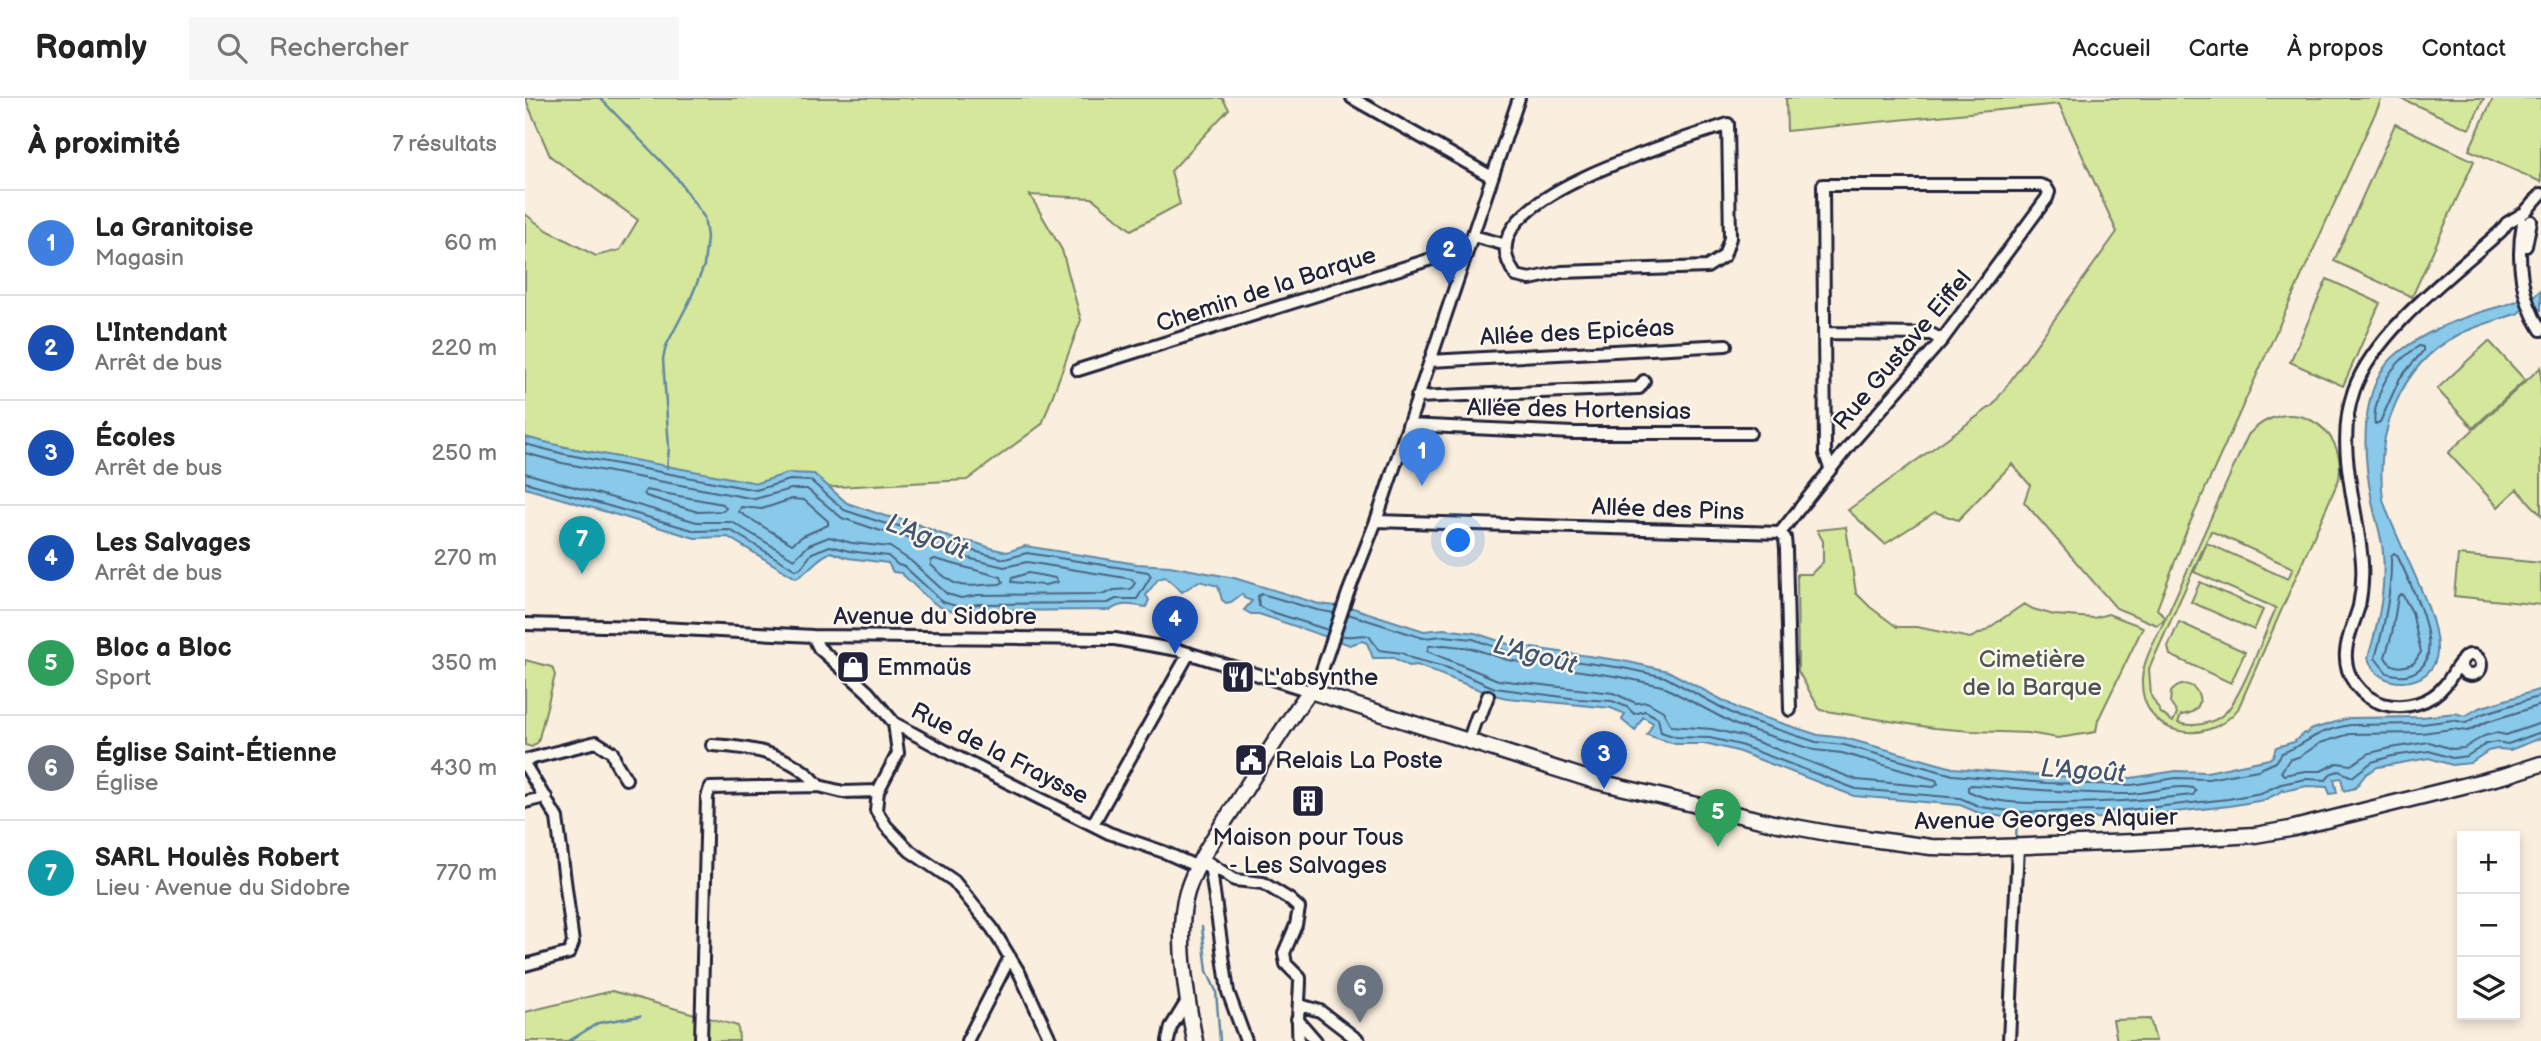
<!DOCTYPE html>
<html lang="fr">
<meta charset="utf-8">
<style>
:root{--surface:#fff;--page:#f6f6f6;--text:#222;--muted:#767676;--line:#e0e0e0;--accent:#22223b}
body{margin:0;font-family:"Balsamiq Sans",sans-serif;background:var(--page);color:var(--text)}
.controls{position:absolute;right:21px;bottom:21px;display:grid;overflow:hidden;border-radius:0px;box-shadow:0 4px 10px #0003}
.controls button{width:63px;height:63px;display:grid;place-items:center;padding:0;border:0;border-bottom:2px solid var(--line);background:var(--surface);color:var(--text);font:35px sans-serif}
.you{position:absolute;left:934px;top:443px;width:24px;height:24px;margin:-18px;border:5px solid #fff;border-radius:50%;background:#1a73e8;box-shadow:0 0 0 10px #1a73e833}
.badge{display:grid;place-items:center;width:46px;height:46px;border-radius:50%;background:var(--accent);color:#fff;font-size:23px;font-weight:700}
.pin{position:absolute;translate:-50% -58px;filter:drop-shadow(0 2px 4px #0008)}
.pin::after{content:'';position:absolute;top:37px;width:24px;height:21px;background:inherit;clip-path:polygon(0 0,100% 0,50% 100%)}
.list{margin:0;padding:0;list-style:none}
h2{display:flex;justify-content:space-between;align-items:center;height:91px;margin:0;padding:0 28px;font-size:30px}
h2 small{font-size:23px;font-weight:400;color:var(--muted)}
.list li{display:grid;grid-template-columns:46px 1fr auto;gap:21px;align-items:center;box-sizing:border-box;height:105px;padding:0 28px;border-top:2px solid var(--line)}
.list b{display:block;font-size:26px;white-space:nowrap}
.list p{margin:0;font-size:23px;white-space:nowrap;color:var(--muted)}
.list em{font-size:23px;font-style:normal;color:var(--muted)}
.icon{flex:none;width:38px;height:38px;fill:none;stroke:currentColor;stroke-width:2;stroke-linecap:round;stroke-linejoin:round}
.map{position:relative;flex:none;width:2016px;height:943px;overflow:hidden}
header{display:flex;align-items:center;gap:42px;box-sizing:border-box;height:98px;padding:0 35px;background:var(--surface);border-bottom:2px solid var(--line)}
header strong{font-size:33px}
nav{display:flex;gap:38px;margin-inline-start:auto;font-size:24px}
.search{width:490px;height:63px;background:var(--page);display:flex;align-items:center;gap:18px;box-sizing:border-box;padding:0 24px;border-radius:0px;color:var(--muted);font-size:26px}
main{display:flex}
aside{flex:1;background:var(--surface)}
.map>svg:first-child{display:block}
</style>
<header>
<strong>Roamly</strong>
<div class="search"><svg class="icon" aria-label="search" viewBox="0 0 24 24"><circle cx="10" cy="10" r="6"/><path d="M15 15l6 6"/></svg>Rechercher</div>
<nav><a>Accueil</a><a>Carte</a><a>À propos</a><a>Contact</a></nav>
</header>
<main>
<aside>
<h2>À proximité<small>7 résultats</small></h2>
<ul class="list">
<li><span class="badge" style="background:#3f7fe0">1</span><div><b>La Granitoise</b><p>Magasin</p></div><em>60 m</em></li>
<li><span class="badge" style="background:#1a4fb4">2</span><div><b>L'Intendant</b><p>Arrêt de bus</p></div><em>220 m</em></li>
<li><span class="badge" style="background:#1a4fb4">3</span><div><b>Écoles</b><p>Arrêt de bus</p></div><em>250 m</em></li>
<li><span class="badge" style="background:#1a4fb4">4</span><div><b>Les Salvages</b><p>Arrêt de bus</p></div><em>270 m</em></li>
<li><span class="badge" style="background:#2e9e5b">5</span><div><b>Bloc a Bloc</b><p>Sport</p></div><em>350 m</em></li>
<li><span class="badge" style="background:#6b7280">6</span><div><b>Église Saint-Étienne</b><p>Église</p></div><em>430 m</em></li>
<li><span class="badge" style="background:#0f9aa8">7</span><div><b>SARL Houlès Robert</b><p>Lieu · Avenue du Sidobre</p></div><em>770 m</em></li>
</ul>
</aside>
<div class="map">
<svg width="2016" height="943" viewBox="0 0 2016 943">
<rect width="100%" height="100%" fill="#faeede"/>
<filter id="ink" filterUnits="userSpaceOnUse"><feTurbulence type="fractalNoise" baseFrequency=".0143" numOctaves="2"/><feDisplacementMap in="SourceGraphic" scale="14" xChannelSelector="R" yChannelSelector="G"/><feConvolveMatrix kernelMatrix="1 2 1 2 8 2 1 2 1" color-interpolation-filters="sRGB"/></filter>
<g filter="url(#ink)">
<path fill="#d4e79b" stroke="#7b846b" stroke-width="2" fill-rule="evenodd" d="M0,0H697L704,11L646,73L655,106L606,132L567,100L505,97L537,152L556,222L517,326L442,382L255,392L0,341V116L20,131L71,158L95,152L113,122L25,58Z
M1261,0H1857L1663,429L1632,511L1641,520L1723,337C1761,294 1823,326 1814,381L1713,611C1681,651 1615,638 1617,582C1618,560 1632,540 1640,521L1632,527L1591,510L1499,404L1505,387L1487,366L1433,422L1410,414L1360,446L1323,412L1468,307L1592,134L1534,6L1262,33ZM1686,433L1768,470L1763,481L1682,445L1669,474L1751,510C1740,534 1716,600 1700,615C1687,627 1668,629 1653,625L1656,617C1692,614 1668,569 1646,594L1645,605L1652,615L1648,624L1636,615L1626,598L1624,571Z
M1875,0H1959L1944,31Z
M1968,0H2016V84L1944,52Z
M1870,26L1949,63L1887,199L1809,163Z
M1802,181L1855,205L1818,288L1765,264Z
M1964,243L2000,282L1948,330L1912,291Z
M2016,269V417L1992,391L1973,409L1923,355Z
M1321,429L1331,495L1345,509L1372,529H1392L1445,540L1458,534L1499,506L1508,511L1529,517L1569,520L1583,516L1618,529L1573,622L1571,634L1533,640L1503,635L1446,633L1409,630L1295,612L1273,573L1272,476H1286L1298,464V443L1292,432Z
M1933,457L2016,465V507L1929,498Z
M1675,484L1738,512L1729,532L1666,504Z
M1654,524L1720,554L1706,585L1645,557L1643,549Z
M0,562L27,569L30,577L13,644L7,649L0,647Z
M87,893L213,928L214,943H0V914Z
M1625,921L1631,943H1592L1588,922Z"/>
<path fill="#89c9ea" stroke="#6086a4" stroke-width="2" d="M2016,192V212L2007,208L1995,213L1994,215C1974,222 1952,227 1933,237C1873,268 1850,337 1858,401C1870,444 1914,512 1912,554C1910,591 1851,595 1843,559C1854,525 1861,491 1858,455C1857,437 1850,421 1847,403C1838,358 1832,286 1874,254C1900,234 1928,223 1959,213C1975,208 1991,205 2004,198L2008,199Z
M0,339L40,349L232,385L264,375L289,376L322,405L360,418L382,422L429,441L451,445L469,451L482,454L500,448L612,466L645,468L709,480L794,506L828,510L899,533L919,531L950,535L986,547L1099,563L1143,573L1216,612L1293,637L1320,640L1428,670L1522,678L1606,680L1651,673L1682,674L1744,661L1748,658L1751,649L1769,644L1779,635L1781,636L1785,632L1824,620L1897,619L1930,615L1940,618L1954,610L2016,591V640L1985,652L1972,651L1963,653L1945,665L1927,667L1904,660L1853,669L1841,676L1830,690L1819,693L1816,680L1809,681L1812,695L1805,696L1802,689L1782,688L1759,693L1758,691L1756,694L1739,702L1704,708L1623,717L1591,720L1492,721L1454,715L1435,707L1329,698L1212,653L1184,646H1150L1122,637L1128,625L1118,619L1110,633L1097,622L1100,616L1086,610L982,600L965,596L892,567L884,568L869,560H848L842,545L837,543L825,547L734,516H726L719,512L727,503L719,500L717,496L706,504L701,505L697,502L693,488L674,483L657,494L640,479L633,481L621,497L624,502L621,509C608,507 596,504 586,512L453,513C413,520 403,499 376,475L368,474L363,465L323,460L306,454C288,462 287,472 271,480L203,439L170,440L0,390Z"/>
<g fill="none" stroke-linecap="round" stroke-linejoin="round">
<path stroke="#4b6581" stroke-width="2" d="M1894,248L1898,249V253L1875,280L1855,324L1850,326C1848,319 1850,312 1852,304C1858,279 1872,262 1894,248Z
M0,346L39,356L231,392L265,382L286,383L319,412L358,425L380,429L428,448L480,461L502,455L623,474L626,478L612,501H591L583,505L453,506L434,509L418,504L380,469L373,467L363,458L324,453L305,448L287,455L276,470L271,472L205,432L171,433L0,384
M0,355L37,365L230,401L266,391H282L317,420L356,433L377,437L426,456L479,469L502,464L607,481L610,485L606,491L589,492L580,496L453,497L436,500L422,496L386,463L365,449L327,445L304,439L284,447L269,461L207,424H172L0,375
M121,392L198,406L201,410L198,413L173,414L121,398L119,395Z
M267,401L279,402L303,423V427L278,438L267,446L214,414L216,409L237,411Z
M1869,455L1872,457C1883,481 1922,554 1893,572C1884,579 1872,578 1862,575L1850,560C1860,526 1867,493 1866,458Z
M410,461L476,479L478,484L475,486C436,487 436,495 406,467V463Z
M503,475L530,480L533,484L520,487L486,484L487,480Z
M1877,496L1887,514L1896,554L1889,565C1878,570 1866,571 1860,559L1867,536L1873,498Z
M823,516L898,540L919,538L948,541L984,554L1098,570L1140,579L1214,619L1291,644L1319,647L1428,677L1521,685L1607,687L1651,680L1683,681L1733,672L1751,664L1757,655C1772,650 1779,644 1792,637C1802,632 1814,629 1825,627L1897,626L1928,622L1941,625L1957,616L2016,598
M803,532L741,512L734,508L733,498L737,496L792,512L809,515
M816,537C827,541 834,535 844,538L854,552L877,555L886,560L923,570L970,590L1053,601L1087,603L1102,609L1109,616L1120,613L1133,620L1136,634L1151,639L1185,640L1215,647L1331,691L1435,700L1456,709L1492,714L1590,713L1622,710L1703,701L1736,695L1756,686L1781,681L1801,682L1807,675L1814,673L1827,679L1847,664L1867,658L1904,653L1927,660L1942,658L1961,646L1971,644L1983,646L2016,634
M919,547L946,550L983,562L1096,579L1137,588L1211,627L1289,652L1317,655L1411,682L1413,686L1409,689L1332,682L1217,638L1187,631L1146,628L1138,613L1122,604L1111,605L1088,595L973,582L902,553L904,548Z
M2016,607L1961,624L1943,633L1927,631L1897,635L1825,636L1795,645L1776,658L1764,662L1756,674L1759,677L1780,673H1796L1812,665L1826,667L1845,655L1866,650L1904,644L1927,651L1939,650L1959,638L1971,635L1981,637L2016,625
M1446,687C1499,690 1551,696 1604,696C1625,696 1646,686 1668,690L1671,693L1668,697C1623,702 1579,705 1533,705C1502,705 1471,707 1443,693V689Z"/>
<path stroke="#6086a4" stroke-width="2.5" d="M75,0L152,80L179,119L182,139L179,168L165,202L141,248L138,261L144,350L142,370
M1491,742L1492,721
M677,829L682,873L691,893L695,943
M44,943L73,925L115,918"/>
<defs>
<path id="minor" d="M827,0L967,79
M1203,26L1205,140L1199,158L1182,169L1037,174L1005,181L991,178C985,169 979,158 981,147C987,90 1155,43 1203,26Z
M2000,114L2016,96
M1998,125C1991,161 1996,201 2016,232
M948,138L981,147
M2001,148L2006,123
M1300,235L1406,236L1417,242
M905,263L1201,247
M553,272L935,152L941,155
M892,299L1114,290L1119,283
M883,327L1048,335H1225
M851,423L1255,435L1260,440L1261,451L1265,612
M1255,435L1324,348L1417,242L1522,100L1524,94L1521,89L1515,87H1298L1300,356L1305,370
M0,526L118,529L288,538L590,541L653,552L785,593L793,584L823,495L851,423L994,0
M288,538L294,550L343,594L369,625L426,656L584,735L639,754L673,769
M1936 567a10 10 0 1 1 20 0a10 10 0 1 1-20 0Z
M1935,565C1929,572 1926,580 1920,587C1906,605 1880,612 1858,606C1835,599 1819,577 1821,554C1822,538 1830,523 1834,508C1837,493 1838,480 1837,465C1833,408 1809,349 1829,292C1850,233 1929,175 1976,133L1982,125L1997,116
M369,625L373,655L353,693L351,712L361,728L385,753L429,783L467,830L495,876L526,943
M943,644L952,618L955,619L963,598
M187,647C226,649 268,656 294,688
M0,662L71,644L87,654L91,665L101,681
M0,667L32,720L48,845L44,855L0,867
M0,704L21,699
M568,726L664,555
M678,761L710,782L738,785L764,801L774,810L771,827L759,855L761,866L775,880C775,902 771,921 774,943
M679,764L686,773L703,894L721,943
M775,907L795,913L834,943
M772,921L791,943
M176,943L182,699L185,690L294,688L318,694L353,693
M442,943L485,859
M643,943L646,929L662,903
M1484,943L1493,748"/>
<path id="major" d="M670,943C662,903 650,833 662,794C672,761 696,730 714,701C737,665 759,627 785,593L1070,683L1248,725L1308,736L1406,749L1445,750L1610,744L1730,737L1765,731L1982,677L2016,666"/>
</defs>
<use href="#minor" stroke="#22223b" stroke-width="16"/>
<use href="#major" stroke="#22223b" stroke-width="19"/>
<use href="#minor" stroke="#fbf7ec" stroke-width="10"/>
<use href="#major" stroke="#fbf7ec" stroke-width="14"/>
</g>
</g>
<defs>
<symbol id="shop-square" viewBox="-11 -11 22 22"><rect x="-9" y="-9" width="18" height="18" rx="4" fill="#22223b" stroke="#fbf7ec"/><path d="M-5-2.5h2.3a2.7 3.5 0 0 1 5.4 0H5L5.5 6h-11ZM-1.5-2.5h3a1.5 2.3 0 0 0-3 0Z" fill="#fff"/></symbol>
<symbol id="restaurant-square" viewBox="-11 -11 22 22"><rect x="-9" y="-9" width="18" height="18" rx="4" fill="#22223b" stroke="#fbf7ec"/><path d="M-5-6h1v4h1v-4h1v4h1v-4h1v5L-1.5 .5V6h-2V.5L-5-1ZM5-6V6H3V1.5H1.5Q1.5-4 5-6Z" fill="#fff"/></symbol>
<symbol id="civic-square" viewBox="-11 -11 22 22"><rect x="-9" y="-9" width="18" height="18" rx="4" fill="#22223b" stroke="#fbf7ec"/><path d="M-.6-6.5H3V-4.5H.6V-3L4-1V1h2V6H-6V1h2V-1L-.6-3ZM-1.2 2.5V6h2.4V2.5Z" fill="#fff"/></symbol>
<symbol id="building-square" viewBox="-11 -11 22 22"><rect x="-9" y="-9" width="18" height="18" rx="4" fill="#22223b" stroke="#fbf7ec"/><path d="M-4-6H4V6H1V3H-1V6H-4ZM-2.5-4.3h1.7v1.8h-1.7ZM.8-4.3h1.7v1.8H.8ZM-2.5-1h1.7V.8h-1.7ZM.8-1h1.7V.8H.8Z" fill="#fff"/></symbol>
</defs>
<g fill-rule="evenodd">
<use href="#shop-square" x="309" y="550" width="38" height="38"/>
<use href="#restaurant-square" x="694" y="560" width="38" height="38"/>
<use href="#civic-square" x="707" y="643" width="38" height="38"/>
<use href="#building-square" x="764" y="684" width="38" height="38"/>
</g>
<g text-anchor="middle" stroke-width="5" stroke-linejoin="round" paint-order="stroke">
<g font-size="24" fill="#22223b" stroke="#fbf7ec">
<text transform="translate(741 191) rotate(-18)" y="8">Chemin de la Barque</text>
<text transform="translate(1052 234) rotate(-3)" y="8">Allée des Epicéas</text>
<text transform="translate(1377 252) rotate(-50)" y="8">Rue Gustave Eiffel</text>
<text transform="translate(1054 311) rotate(1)" y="8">Allée des Hortensias</text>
<text transform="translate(1143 411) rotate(2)" y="8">Allée des Pins</text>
<text x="410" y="526">Avenue du Sidobre</text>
<text transform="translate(475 655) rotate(27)" y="8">Rue de la Fraysse</text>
<text transform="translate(1521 721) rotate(-1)" y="8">Avenue Georges Alquier</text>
</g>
<g font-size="24" fill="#4e5353" stroke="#fbf7ec">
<text x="1507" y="569">Cimetière<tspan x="1507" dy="28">de la Barque</tspan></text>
</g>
<g font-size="24" fill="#22223b" stroke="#fbf7ec" text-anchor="start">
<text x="352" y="577">Emmaüs</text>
<text x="738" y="587">L'absynthe</text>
<text x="750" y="670">Relais La Poste</text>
<text x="783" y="747" text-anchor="middle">Maison pour Tous<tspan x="783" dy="28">- Les Salvages</tspan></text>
</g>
<g font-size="26" font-style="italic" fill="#415470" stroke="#fbf7ec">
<text transform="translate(402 438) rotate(21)" y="9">L'Agoût</text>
<text transform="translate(1010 556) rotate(15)" y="9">L'Agoût</text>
<text transform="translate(1558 672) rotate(4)" y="9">L'Agoût</text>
</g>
</g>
</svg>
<div class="controls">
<button>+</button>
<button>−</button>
<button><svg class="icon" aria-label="layers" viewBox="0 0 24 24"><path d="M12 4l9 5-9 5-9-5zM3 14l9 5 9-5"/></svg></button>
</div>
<div class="you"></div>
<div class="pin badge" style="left:897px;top:388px;background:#3f7fe0">1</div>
<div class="pin badge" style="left:924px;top:187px;background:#1a4fb4">2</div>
<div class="pin badge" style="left:1079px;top:691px;background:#1a4fb4">3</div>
<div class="pin badge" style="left:650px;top:556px;background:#1a4fb4">4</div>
<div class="pin badge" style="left:1193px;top:749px;background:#2e9e5b">5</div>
<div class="pin badge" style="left:835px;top:925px;background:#6b7280">6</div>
<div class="pin badge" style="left:57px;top:476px;background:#0f9aa8">7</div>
</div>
</main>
